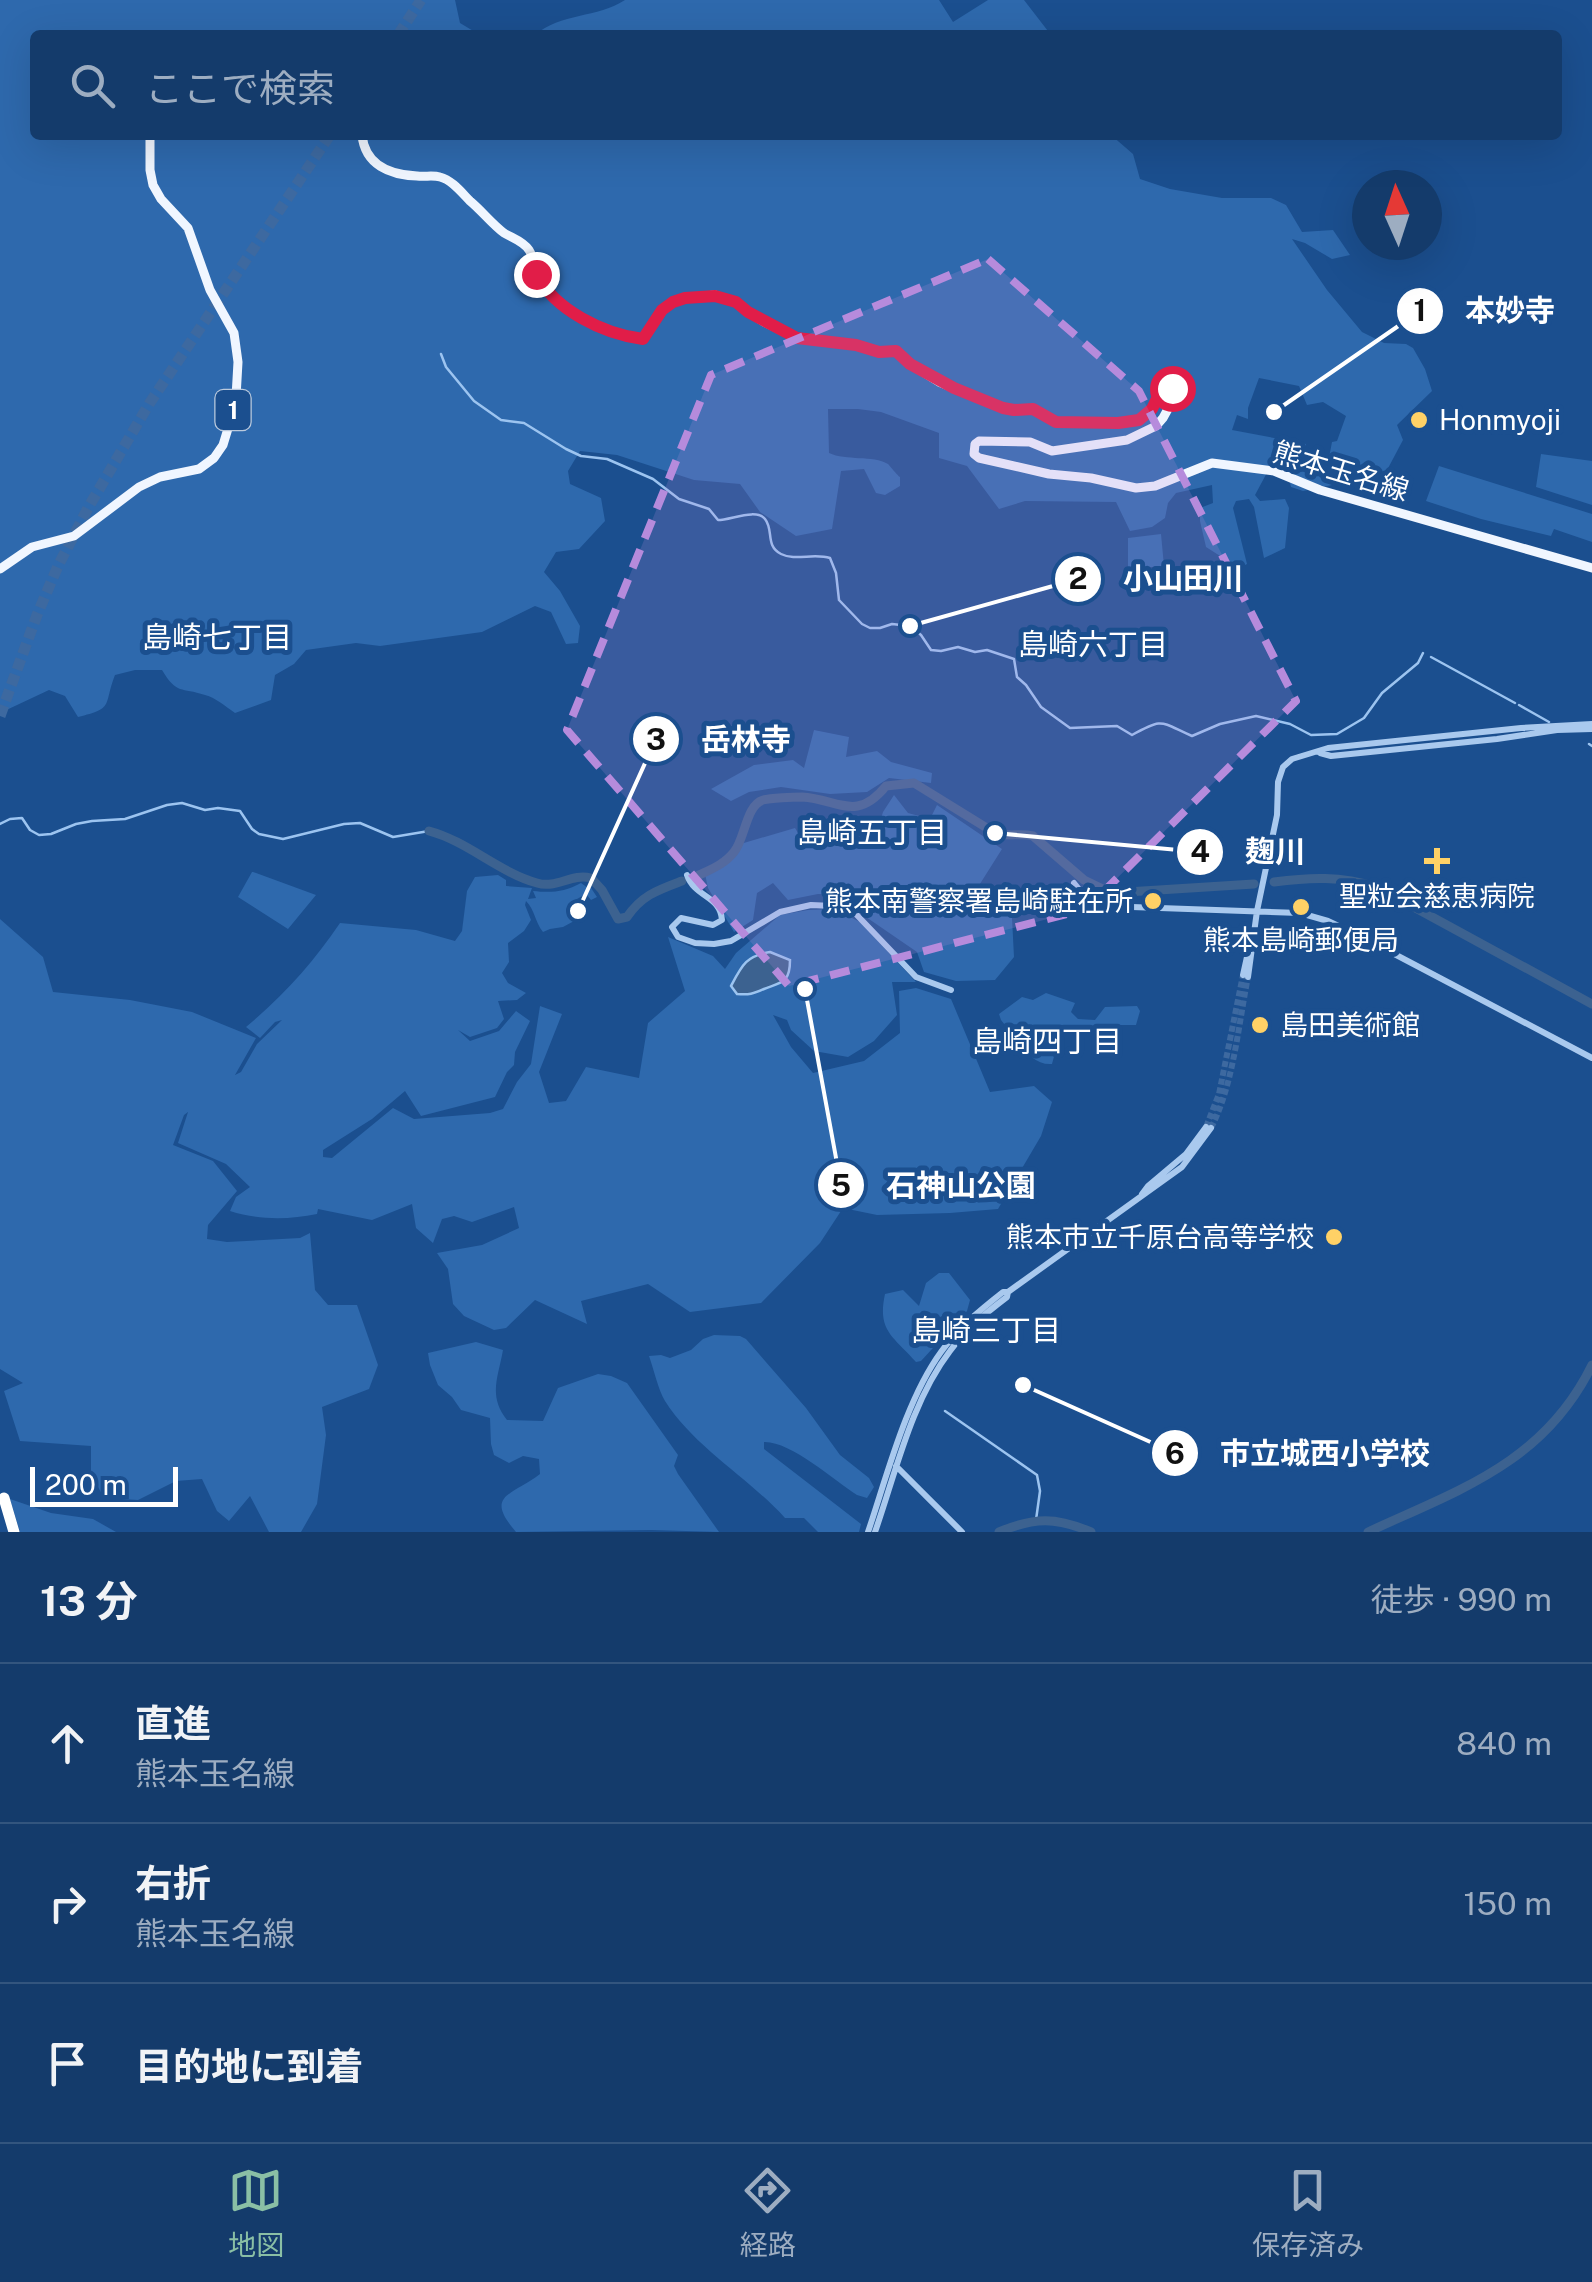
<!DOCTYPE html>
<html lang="ja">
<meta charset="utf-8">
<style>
:root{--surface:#143b6b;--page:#1d4271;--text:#f1f3f6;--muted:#9dadc1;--line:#33557e;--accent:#8abfa5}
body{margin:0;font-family:"Public Sans","Noto Sans JP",sans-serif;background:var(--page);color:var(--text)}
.compass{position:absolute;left:1352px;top:170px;width:90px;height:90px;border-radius:50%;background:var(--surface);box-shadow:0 10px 40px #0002;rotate:357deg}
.scale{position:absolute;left:30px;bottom:25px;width:148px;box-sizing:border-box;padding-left:10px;border:5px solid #fff;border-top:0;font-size:28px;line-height:35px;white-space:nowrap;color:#fff;-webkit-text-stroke:8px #1b4f8f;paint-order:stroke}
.stop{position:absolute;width:30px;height:30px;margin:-22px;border:8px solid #e11d48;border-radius:50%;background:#fff}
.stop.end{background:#e11d48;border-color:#fff;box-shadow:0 2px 10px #0008}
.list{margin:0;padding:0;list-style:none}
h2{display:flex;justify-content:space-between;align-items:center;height:130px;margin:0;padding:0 40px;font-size:42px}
h2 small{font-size:32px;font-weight:400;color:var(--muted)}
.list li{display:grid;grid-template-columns:65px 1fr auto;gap:30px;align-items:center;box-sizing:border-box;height:160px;padding:0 40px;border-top:2px solid var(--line)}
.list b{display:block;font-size:38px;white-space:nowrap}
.list p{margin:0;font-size:32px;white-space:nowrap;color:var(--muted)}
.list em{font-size:32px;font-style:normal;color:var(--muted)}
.icon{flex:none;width:55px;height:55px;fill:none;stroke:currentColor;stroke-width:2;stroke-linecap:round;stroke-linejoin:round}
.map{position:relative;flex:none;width:1592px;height:1532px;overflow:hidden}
.search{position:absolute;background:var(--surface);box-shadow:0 10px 40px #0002;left:30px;right:30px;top:30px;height:110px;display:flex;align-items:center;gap:25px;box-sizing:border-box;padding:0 35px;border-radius:10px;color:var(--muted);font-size:38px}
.sheet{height:610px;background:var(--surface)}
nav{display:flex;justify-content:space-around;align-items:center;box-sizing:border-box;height:140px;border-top:2px solid var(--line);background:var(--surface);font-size:28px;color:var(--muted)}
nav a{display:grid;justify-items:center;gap:5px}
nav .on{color:var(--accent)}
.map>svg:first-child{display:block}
</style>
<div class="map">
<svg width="1592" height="1532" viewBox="0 0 1592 1532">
<rect width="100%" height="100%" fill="#1b4f8f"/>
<path fill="#2e69ad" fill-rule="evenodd" d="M0,0H455L460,23L480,35H35V135H1111L1133,154L1140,179L1170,189L1222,198H1271L1286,205L1302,232L1333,230L1350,255L1332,259L1305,243L1292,239L1327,290L1362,332L1384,343L1406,344L1413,348L1425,369L1432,391L1397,425L1403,440L1386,472L1381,474L1359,464L1336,473L1332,485L1303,491L1291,487L1287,471L1270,467L1255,495L1260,501L1285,499L1289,508L1285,548L1264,558L1254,507L1249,499L1236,501L1233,508L1247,564L1239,568L1206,547L1200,521V508L1213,503L1212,485L1176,493L1168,503L1165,518L1152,527L1130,531L1116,502L1025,501L999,509L967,466L939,458V433L881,412L858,409H828L829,453C846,461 873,455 888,464C889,465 899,477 900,477V486L885,495L876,493L864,469L841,471L832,529L796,536L760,512L740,484L694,480L617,455L580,451L568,471L570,484L601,498L605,521L579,549L556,552L544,572L560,591L580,626L578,643L566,644L551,612L535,606L482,632L380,646L356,643L306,650L294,664L275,675L271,700L235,713C225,706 216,698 205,695C181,687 177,695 162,670H135L115,675C103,706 115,708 78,717L65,696L49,690L0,713ZM1259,378L1299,386L1307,405L1323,402L1346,416L1337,441L1332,442L1328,463L1304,458L1306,444L1232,430L1237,415L1248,419V408Z
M625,0H939L953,22L988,0H1024L1051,35H535C560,13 598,18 625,0Z
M1541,454L1592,461V505L1536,487Z
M1439,466L1592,514V542L1554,529L1551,536L1481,519L1426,501Z
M1161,534L1164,566L1128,569V538Z
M814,730L849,737L846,757L877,751L891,762L932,773L931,783L889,778L867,792L830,794L781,787L749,792L731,801L711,789L754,765L793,760L804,768Z
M894,795L908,813L930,819L937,805L1002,849L978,887L1012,918L1014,957L995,980L956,981L924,972L917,952L866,917L857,895L818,894L788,900L773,883L757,893L753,920L734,932L708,888L705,874L737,845L795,828L803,841L834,840L856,835L859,848L874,841L883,812Z
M252,872H253L316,895L288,929L238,897Z
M498,875L506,880V886L532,888L528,899L536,898L533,891C552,893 564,892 581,883L588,888H591L597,897L591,900L586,894L568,904L576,920L563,927L550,929L543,932C535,922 535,910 526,901L525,905L531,920L524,931L508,943L509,962L502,973L508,983L526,993L517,1000L498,1001L504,1019L497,1028L470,1037L458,1030L470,1041L499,1031L516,1011L530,1021L515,1052L514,1065L507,1072L495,1097L421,1116L405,1091L372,1119L323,1150V1157L332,1158L393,1108L414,1119L490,1113L503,1109L517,1082L531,1064L540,1006L562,1014L539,1072L549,1103L566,1101L586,1067L639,1078L648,1023L685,991L668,937L713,956L725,969L736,953L780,915L808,910L834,909L860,922L916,982H892L897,1015L874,1041L848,1057L814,1051L791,1030L787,1020L773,1015L791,1047L813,1073L864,1061L900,1033L899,991L916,988L951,999L990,1092L1034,1086L1052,1102L1041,1136L998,1209L950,1213L877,1215L843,1208L820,1243L761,1303L690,1312L648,1284L581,1301L587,1324L535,1300L506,1328L494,1330L464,1316L453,1304L448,1269L437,1253L482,1245L519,1228L514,1207L472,1222L454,1216L442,1219L433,1243L416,1228L412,1204L372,1220L318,1209L317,1214C288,1220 258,1220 230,1211L236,1197L250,1187L226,1164L178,1143L188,1112L184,1115L173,1145L213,1161L237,1191L208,1225L207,1239L227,1242L300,1238L310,1233L315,1290L328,1305H357L378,1365L369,1389L322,1407L326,1435L317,1504L301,1532H269L250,1496L229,1521L217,1511L202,1479L176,1481L138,1500L104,1498L91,1474V1446L20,1441L4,1391L23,1383L0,1369V919L43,957L53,992L130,1000L192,1012L256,1038L235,1075L241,1072L257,1044L282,1020L275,1022L260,1038L246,1027C283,996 313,963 340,923L416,930L455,941L462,931L467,891L475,877Z
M1046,993L1075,1003L1071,1012L1078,1019L1095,1020L1105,1007L1137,1006L1140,1011L1136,1025H1106L1095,1030L1060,1034L1052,1064C1030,1066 1014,1036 1001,1020L999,1014L1022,997L1033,1000Z
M939,1273H949L970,1300L967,1311L921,1361L916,1362C893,1336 877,1331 885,1294L903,1290L919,1306L926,1283Z
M714,1335L740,1336L746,1339L806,1408L840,1455L869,1478L874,1487L867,1498L857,1495C834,1480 790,1441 764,1442V1449L861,1524L859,1532H818L804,1518H785C749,1478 694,1447 665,1401C658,1389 654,1370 649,1356L661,1355L670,1358L691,1350L703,1339Z
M476,1342L503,1350C498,1378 488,1396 507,1420L543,1421L558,1388L598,1374L611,1376L627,1383L678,1455L674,1466L678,1474L719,1532L651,1530L516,1532C484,1495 511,1496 540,1474L539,1459L523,1456L509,1463L494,1455L491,1444L490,1418L461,1410L452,1397L438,1385L430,1365L428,1353Z
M10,1499L51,1513L93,1519L116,1532H20Z"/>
<path fill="#3c6290" stroke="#9cc4f0" stroke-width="2.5" d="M770,952L790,960C790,983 782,982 764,989C753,994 749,995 737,994L731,986C742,965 746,956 770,952Z"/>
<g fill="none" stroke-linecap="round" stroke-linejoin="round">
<path stroke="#9cc4f0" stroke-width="2.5" d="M441,354L446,367L474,401L501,420L524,423L566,449L581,456L607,459L653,479L679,499L709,509L718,520C731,520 756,508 765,519C774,530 765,546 781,554C795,561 814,553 830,558L836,573L839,600L862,624L870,628H880L892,624L910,626L921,635L931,650L941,651L958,647L975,652L987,650L1014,659L1017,677L1026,685L1041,707L1070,728L1117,726L1132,735C1164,717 1160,722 1192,736L1220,724L1256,716L1290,724L1311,735L1337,734L1364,718L1382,693L1418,663L1423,653
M1431,657L1515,703
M1519,705L1549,722
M1589,744L1592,746
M0,824L10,819L22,818L30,830L39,835L51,834L76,824L92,821L125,819L167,805L182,803L205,810L218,808L240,811L252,829L259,834L283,839L344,824L360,823L393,837L429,831
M945,1411L1037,1475L1040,1491L1036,1520"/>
<path stroke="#3c6290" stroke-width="9" d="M429,831C467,841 500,873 537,883C557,889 571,873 591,878L602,890L618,919L627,917C642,895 658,890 682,881
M695,877C709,870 724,865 734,852C745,839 746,805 763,800C771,798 793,797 802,797C838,799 856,823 886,786L914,783L995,833C1007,837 1020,833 1033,836L1084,880L1111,893L1254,884
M1274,882C1311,877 1340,876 1377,887L1592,1004
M999,1532C1035,1517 1056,1517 1091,1532
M1368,1532C1459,1490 1544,1463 1592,1365"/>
<path stroke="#3d69a0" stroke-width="6" stroke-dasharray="6 3" stroke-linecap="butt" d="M1206,1127L1219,1094L1243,975
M1211,1128C1234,1083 1238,1026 1248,977"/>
<path stroke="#3d69a0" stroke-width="11" stroke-dasharray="11 5.5" stroke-linecap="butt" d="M398,35L421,0
M0,716L37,615L58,566L88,508L149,404L330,135"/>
<path stroke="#a9c9ee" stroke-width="6" d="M1320,753L1331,756L1497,739L1557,730L1592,729
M687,875C695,898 720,895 722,920L713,925L681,918L672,927L678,937L695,943L714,944L731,941L780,912L811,905L833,906L854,912L916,977L951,990
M1074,883L1086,898L1104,906L1300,913L1328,921L1362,937L1592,1058
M1243,975L1247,957
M1248,977L1257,911L1277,815L1278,782L1283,767L1292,759L1328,748L1521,728L1592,724
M1142,1194L1148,1186L1186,1154L1206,1127
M896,1466L962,1532
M868,1532C887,1476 906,1400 941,1352C958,1328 980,1310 1003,1292H1008L1182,1167L1211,1128
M875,1532C896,1472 911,1402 950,1351C966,1329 986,1313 1007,1297L1008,1292"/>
<path stroke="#f0f6ff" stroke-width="9" d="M362,135C365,165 390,175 417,176C425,177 433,175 440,177C452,180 462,193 470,201C482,211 492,224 504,233C512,238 523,241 529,250C535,259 533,270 539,279C557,310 608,336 643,339L663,310L673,302L685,298L715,295L736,302L748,312L764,322L797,338L856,345L879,352L896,351L910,364L939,382L1003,408L1014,410L1033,409L1056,422H1127L1139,420L1152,409L1162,388L1166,385L1173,388L1174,398L1163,418L1156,426L1127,440L1052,451L1030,442L979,441L975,444L974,454L979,458L1049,474L1091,478L1136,488L1155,486L1212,463L1274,471L1320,490L1592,568
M0,569L32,547L74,536L139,487L160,477L199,469L214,458L223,445L230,422L236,397L238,362L234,333L210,290L188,228L161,199L153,185L150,170V135"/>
<path stroke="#fff" stroke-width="11" d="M4,1498L14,1532"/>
</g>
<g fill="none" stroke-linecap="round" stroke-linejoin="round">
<path stroke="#e11d48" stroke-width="12" d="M536,274C555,310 603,334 643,339L662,310L673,302L685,298L715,296L736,302L748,312L797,338L856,345L879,352L896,351L910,364L954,388L1003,408L1014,410L1033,409L1056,422L1118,423L1139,420L1152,409L1162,388L1166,385L1172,388"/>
</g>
<path fill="#b68bdc" fill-opacity="0.2" stroke="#b68bdc" stroke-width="8" stroke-dasharray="20 12" stroke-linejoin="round" d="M988,259L1139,391L1296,701L1086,909L789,986L567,730L711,375Z"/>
<g fill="#ffd166" stroke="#1b4f8f" stroke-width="4">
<circle cx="1419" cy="420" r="10"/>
<path d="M1432 846h10v10h10v10h-10v10h-10v-10h-10v-10h10z"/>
<circle cx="1153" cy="901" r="10"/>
<circle cx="1301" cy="907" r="10"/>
<circle cx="1260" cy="1025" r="10"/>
<circle cx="1334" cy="1237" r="10"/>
</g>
<g text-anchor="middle" stroke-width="10" stroke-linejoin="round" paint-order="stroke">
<rect fill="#1b4f8f" stroke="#bbcadd" stroke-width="2.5" x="215.5" y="390" width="35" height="40" rx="8"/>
<g font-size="25" font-weight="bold" fill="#fff">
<text x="233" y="419">1</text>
</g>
<g font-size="28" fill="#fff" stroke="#1b4f8f" text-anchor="start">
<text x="1439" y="430">Honmyoji</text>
<text x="1437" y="906" text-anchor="middle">聖粒会慈恵病院</text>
<text x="1133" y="911" text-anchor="end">熊本南警察署島崎駐在所</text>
<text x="1301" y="950" text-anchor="middle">熊本島崎郵便局</text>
<text x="1280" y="1035">島田美術館</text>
<text x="1314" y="1247" text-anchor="end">熊本市立千原台高等学校</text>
</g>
<g font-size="28" fill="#fff" stroke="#1b4f8f">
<text transform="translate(1341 471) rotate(17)" y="10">熊本玉名線</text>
</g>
<g font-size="30" fill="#fff" stroke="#1b4f8f">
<text x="217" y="648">島崎七丁目</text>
<text x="1093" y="655">島崎六丁目</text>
<text x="872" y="843">島崎五丁目</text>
<text x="1047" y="1052">島崎四丁目</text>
<text x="986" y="1341">島崎三丁目</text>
</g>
</g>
<path fill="none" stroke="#fff" stroke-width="4" d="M1274 412L1420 311M910 626L1078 579M578 911L656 739M995 833L1200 852M805 989L841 1185M1023 1385L1175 1453"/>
<g fill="#fff" stroke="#1b4f8f" stroke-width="4">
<circle cx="1274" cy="412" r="10"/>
<circle cx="910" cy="626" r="10"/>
<circle cx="578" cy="911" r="10"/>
<circle cx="995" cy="833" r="10"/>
<circle cx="805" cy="989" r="10"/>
<circle cx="1023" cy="1385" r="10"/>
<circle cx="1420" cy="311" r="25"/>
<circle cx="1078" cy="579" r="25"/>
<circle cx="656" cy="739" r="25"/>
<circle cx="1200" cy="852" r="25"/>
<circle cx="841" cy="1185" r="25"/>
<circle cx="1175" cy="1453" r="25"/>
</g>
<g font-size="30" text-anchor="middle" font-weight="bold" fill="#111">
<text x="1420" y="321">1</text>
<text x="1078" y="589">2</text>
<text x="656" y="750">3</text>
<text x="1200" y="862">4</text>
<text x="841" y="1196">5</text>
<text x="1175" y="1464">6</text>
</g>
<g font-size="30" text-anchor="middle" font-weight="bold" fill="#fff" stroke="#1b4f8f" stroke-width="10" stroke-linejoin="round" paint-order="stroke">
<text x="1510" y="321">本妙寺</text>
<text x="1183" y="589">小山田川</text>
<text x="746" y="750">岳林寺</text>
<text x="1275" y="862">麹川</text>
<text x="961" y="1196">石神山公園</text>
<text x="1325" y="1464">市立城西小学校</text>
</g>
</svg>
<svg class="compass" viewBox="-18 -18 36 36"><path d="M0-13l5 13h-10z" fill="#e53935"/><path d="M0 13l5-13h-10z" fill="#9dadc1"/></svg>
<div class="scale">200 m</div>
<div class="stop" style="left:1172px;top:388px"></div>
<div class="stop end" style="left:536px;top:274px"></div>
<div class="search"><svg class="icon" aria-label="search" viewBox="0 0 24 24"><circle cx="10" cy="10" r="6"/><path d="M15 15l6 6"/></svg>ここで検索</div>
</div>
<section class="sheet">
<h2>13 分<small>徒歩 · 990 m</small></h2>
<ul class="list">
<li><svg class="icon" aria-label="ahead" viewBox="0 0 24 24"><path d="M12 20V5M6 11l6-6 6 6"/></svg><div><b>直進</b><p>熊本玉名線</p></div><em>840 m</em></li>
<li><svg class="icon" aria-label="right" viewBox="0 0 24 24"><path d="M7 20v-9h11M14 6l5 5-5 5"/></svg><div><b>右折</b><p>熊本玉名線</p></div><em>150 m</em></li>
<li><svg class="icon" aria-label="arrive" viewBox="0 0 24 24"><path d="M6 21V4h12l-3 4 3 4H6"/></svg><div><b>目的地に到着</b></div></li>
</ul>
</section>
<nav>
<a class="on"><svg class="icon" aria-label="map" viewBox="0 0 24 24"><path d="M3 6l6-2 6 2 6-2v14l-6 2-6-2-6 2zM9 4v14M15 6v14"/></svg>地図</a>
<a><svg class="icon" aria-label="directions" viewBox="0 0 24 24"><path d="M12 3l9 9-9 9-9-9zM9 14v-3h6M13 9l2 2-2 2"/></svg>経路</a>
<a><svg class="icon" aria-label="saved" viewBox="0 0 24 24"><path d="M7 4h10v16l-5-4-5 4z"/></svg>保存済み</a>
</nav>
